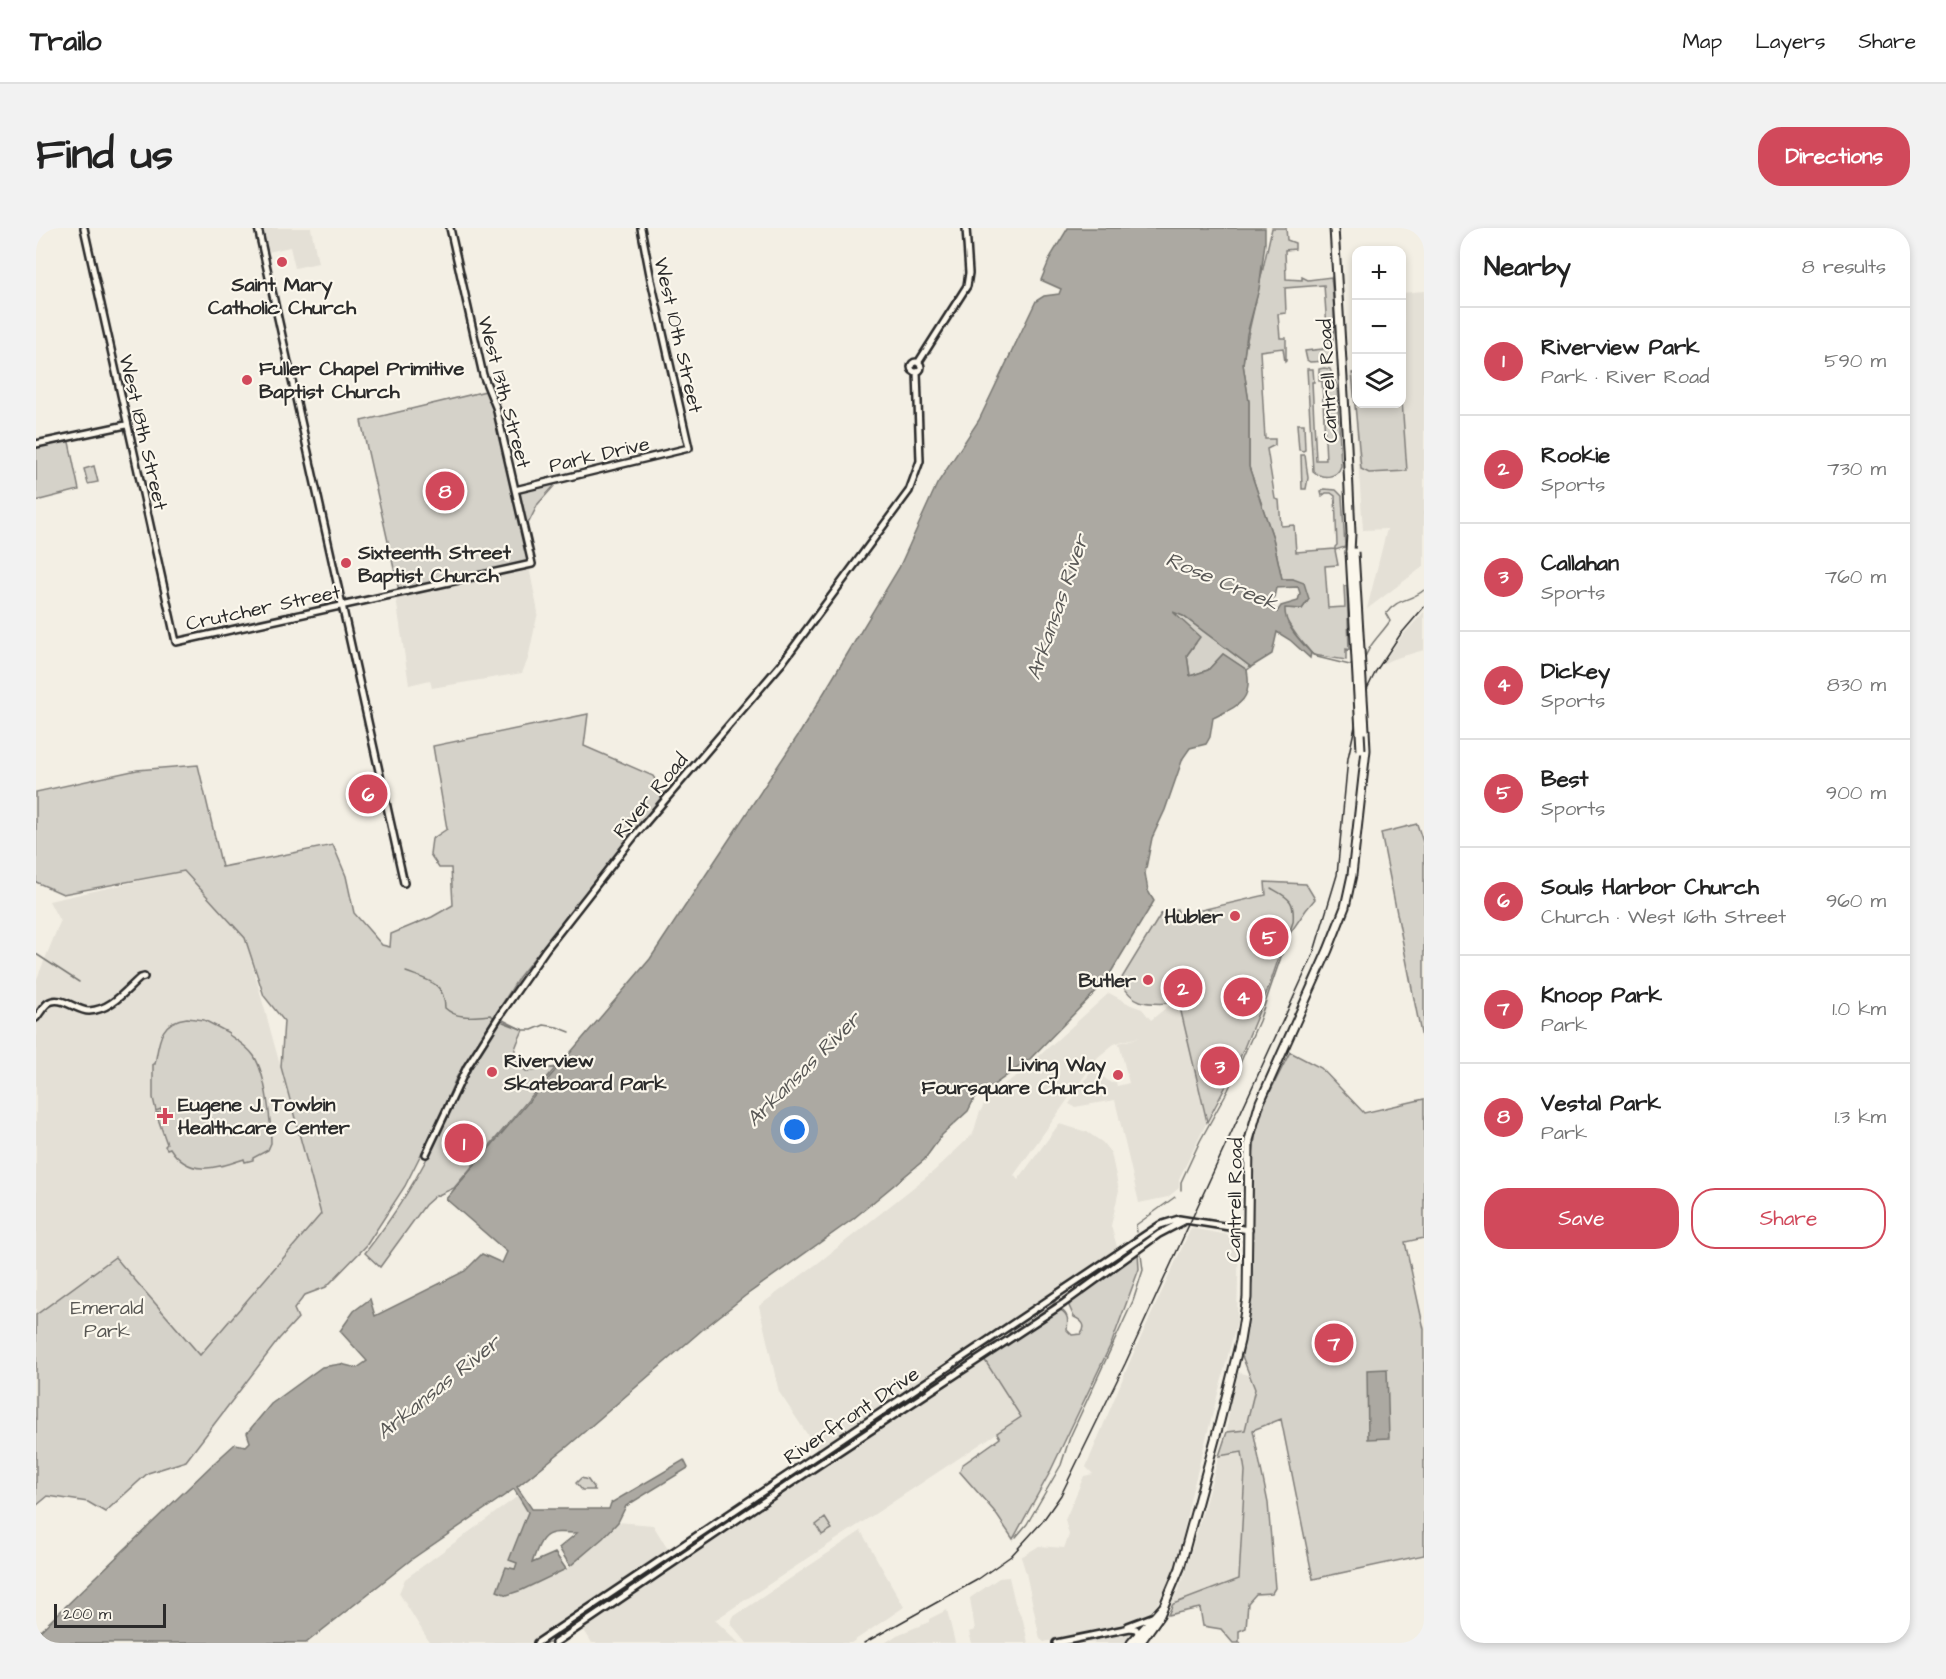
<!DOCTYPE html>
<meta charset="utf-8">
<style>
:root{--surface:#fff;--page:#f2f2f2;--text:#222;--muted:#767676;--line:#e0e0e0;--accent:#d1495b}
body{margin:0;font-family:"Architects Daughter",sans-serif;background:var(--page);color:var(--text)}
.controls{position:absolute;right:18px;top:18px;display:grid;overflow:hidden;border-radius:12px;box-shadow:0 3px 9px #0003}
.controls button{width:54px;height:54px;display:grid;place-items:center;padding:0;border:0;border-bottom:2px solid var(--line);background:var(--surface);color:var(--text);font:30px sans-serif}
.scale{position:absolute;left:18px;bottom:15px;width:112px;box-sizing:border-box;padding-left:6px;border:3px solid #2b2b2b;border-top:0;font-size:16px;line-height:21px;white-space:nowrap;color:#2b2b2b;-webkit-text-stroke:4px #fbf7ec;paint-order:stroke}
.you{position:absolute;left:759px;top:902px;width:21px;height:21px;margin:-15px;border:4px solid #fff;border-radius:50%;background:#1a73e8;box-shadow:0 0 0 9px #1a73e833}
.badge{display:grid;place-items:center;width:39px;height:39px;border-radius:50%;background:var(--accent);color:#fff;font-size:20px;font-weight:700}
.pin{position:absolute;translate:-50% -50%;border:3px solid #fff;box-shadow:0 2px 6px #0006}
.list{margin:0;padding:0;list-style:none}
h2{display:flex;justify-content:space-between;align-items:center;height:78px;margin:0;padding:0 24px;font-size:26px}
h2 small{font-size:20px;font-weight:400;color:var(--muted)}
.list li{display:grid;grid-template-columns:39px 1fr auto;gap:18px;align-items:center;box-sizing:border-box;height:108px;padding:0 24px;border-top:2px solid var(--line)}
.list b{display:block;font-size:22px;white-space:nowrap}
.list p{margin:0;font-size:20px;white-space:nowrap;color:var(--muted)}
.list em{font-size:20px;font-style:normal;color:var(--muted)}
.actions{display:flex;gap:12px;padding:18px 24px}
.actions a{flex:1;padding:14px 0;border:2px solid var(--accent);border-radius:24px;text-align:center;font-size:21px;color:var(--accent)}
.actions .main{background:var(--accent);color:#fff}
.icon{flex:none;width:33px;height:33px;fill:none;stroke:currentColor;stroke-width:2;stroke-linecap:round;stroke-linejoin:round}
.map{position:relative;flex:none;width:1388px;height:1415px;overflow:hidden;border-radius:24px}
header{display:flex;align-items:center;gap:36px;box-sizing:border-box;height:84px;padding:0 30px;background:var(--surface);border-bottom:2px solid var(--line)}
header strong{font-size:28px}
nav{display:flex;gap:33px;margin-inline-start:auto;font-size:21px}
.intro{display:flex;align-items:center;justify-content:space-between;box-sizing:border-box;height:144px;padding:0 36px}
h1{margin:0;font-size:42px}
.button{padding:15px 27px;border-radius:24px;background:var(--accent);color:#fff;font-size:21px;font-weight:700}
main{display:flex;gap:36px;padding:0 36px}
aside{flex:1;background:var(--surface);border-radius:24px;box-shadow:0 3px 9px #0003}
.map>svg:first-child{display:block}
</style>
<header>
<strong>Trailo</strong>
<nav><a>Map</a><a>Layers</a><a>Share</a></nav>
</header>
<div class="intro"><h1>Find us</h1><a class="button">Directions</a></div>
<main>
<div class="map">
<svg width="1388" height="1415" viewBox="0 0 1388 1415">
<rect width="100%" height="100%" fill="#f3efe4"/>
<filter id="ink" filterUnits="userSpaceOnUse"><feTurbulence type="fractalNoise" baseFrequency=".0167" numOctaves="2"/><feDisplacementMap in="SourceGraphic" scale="12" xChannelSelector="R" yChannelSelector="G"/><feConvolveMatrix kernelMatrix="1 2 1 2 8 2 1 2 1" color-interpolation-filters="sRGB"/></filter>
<g filter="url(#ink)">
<path fill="#e4e0d6" d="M227,0H275L282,35L259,40L254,19L232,24Z
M1388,63V338L1331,381L1351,301L1327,302L1316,145L1320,144V176H1366V133L1369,126L1366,65Z
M493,339L502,384L492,431L486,445L396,460L394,452L373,457L360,370Z
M1388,384V422L1357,431L1346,436L1365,409Z
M148,643L209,710L285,986L164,1127L79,1029L0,1087V753L24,694L13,673Z
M1073,765L1095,777L1106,781L1115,792L1136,775L1143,774L1171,894L1143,951V960L1132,969L1103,975L1079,872L1039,879L1033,876L1057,841L1075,855L1080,854L1081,858L1093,855L1083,815L1105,809L1087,813L1078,816L1062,829L978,947L982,952L1023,896L1051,904L1066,914L1075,925L1083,962L1075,998L1082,1022L1079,1025L940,1119L985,1189L679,1392L703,1415H556L546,1399L522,1415H394L363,1365L369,1351L482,1268L492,1284L473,1331L481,1335L479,1342L486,1362L530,1341L567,1310L582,1294L617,1297L641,1336L775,1246L766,1232L781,1221L743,1164L723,1078L782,1035L898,943L937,906L943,886L954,865L982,847Z
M1155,1000L1203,1009L1201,1093L1155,1268L1142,1332L1134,1353L1116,1385L1096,1394L1099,1408L1092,1415H1032L1031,1409L1008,1414L1004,1411L990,1345L985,1329L1003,1318L1028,1320L1033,1307L1029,1292L1048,1248L1057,1246L1050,1239L1094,1133Z
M1202,1144L1212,1147L1219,1161L1209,1202L1191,1204L1193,1181Z
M1206,1224L1209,1243L1203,1351L1137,1376L1136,1375L1147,1351L1183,1228Z
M825,1303L868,1379L815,1415H711L695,1396L697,1389Z
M973,1349L979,1375L987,1392L992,1415H936L933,1404L939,1402L934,1370L963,1350Z
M911,1382L919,1415H849L861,1407L893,1394V1391Z"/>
<path fill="#d5d2c9" stroke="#807e7a" stroke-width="1.5" d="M1236,0H1250L1251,12L1259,15V21L1249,22L1250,51L1266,52V49L1272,52L1295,49C1298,77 1302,106 1291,133L1274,134L1271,132L1269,123L1287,121L1289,114H1292L1288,57L1249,60L1250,85L1242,86L1244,110H1250V133L1249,134L1247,120L1224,123L1229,211H1239V217L1231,221L1239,271L1243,272L1245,298L1258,297L1260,324L1299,321V319L1301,317L1299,268L1295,265H1290L1286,268L1285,264L1288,261L1300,262L1306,268L1309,319L1299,322L1302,337L1289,338L1292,380L1309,379L1308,358H1311L1313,422L1310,421V432L1277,427L1261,408L1248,389V380L1266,381L1273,371L1257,351H1246L1237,310L1213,239V174L1207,136L1209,121Z
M1288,140L1294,141L1301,158L1305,238C1301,251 1286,251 1277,243L1271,141H1277L1278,154H1276L1280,232H1290L1286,153H1283V141Z
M1316,145H1320V176H1366V173L1371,243L1333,245L1325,241Z
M450,163L458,182L494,333L363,363L325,193Z
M1268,196L1269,222L1267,223L1263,222L1261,196Z
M31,213L33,214L43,262L0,273V219Z
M1265,227H1269L1272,250L1270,261H1266Z
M58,238L62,254L52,256L48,241Z
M517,255L518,258L502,276L493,294H489L482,266L484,264Z
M1135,382L1147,388L1215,439L1211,442L1187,426L1172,442L1154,448L1151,427L1160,415Z
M552,486L548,518L617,548L628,566L483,749L420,850L402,892L369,958L330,1018L290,1059L269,1067L258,1081L262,1090L243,1111L150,1233L112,1245L69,1284L52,1274L12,1268L0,1278V1087L79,1029L164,1127L285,986L245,839L248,793L228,768L209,710L148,643L27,666L0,654V564L101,542L162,537L186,639L297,617L310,648L318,685L346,717L354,719L355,706L396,689L417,677L415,640H403L394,626L396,611L411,601L397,518Z
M1381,596L1388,617V821L1345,605Z
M1229,654L1270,656L1279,671L1270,682L1248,714L1234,756L1201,837L1171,894L1143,775C1116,775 1099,781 1084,753L1125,686L1141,681L1144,687L1230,667Z
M151,790L168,792L193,805V807C202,813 212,819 218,828C230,847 235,892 235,915L232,922L217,930V932L209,934L208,931C180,940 153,950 134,920L131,921L129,918L131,916L120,885L131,883L132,881L130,879L120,883L117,870V836H119C123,815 123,793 151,790Z
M465,791L487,802C478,823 471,829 491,844L520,839L418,960L398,969L389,977L344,1039L329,1025C358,988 384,947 404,904C423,863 437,827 465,791Z
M1254,824L1285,840L1328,885L1388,871V1010L1369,1014L1388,1101V1327L1277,1351L1245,1191L1217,1202L1232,1275L1239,1360L1236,1365L1220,1366L1212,1375L1210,1400L1203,1403V1414L1205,1415H1197L1185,1401L1167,1398L1164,1380L1132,1387L1137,1376L1203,1351L1209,1243L1206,1224L1183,1228L1191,1204L1209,1202L1219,1161L1206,1128L1216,1053L1217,926L1220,904L1228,876Z
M1102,1024L1103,1041L1076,1114L1013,1246L977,1311L958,1283L924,1244L926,1237L964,1210L961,1205L985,1189L948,1131L1021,1082H1025C1033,1087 1032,1093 1031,1102L1036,1107L1045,1106C1051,1098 1047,1093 1038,1089L1033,1078L1036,1072Z
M1081,1029H1083V1031C1068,1041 1048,1065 1031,1068L1061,1043Z
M1020,1072C1016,1081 983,1105 973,1106L975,1101Z
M961,1112L923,1143L877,1173H873C879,1165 952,1114 961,1112Z
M862,1178C857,1189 783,1233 768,1244L770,1240L806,1213Z
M756,1249L755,1252L703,1288H699L698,1286Z
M545,1250L552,1252L559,1262H546L540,1255Z
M789,1290L796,1301L786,1307L780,1297Z
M686,1293L690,1294L686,1299L643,1329H640L643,1324Z
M626,1334L629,1335L627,1337C615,1347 578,1378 565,1377Z
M550,1384L554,1386L520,1412L514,1415H507Z"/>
<path fill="#aca9a2" stroke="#787772" stroke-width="1.5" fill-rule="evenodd" d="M1032,0H1229V15L1223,61L1211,106L1207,136L1213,174V239L1237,310L1246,351H1257L1268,355L1273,371L1266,381L1249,380C1248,398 1264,412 1275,425L1274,430L1254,412L1241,404L1236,426L1215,439L1147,388L1137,384L1164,409L1151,427L1154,448L1172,442L1187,426L1211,442C1217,474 1201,478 1177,490L1174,509L1170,516L1154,520L1147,530L1129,582L1116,610L1109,645L1112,663L1118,673L1069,754L994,831L938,871L932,883L906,907L888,932L817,991L709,1068L666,1102L532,1218L481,1259L496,1281H573L575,1275L648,1232L652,1240L590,1278L582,1294L567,1310L534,1338L523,1320L541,1305C509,1303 507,1304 496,1335L519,1325L530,1341L486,1362L471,1367L461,1363L470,1339L479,1341L481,1335L473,1332L492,1284L478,1261L376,1331L270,1415H0V1407L178,1235L199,1216L210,1218L214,1214L211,1205L235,1176L286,1139L305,1136L321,1140L331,1133L304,1103L318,1083L334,1071L339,1088L429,1043L446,1026L466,1035L471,1024L410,971L614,731L765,503L863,340L901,256L943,192L1000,73L1008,68L1023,66L1025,61L1005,52L1015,28ZM1262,359L1264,365L1262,373L1245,378L1241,384L1236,378L1240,360Z
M1351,1141L1353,1210L1332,1211L1331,1142Z"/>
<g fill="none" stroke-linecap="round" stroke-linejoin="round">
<path stroke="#787772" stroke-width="1.5" d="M1275,425L1281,429L1318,438
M1328,434C1331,417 1345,407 1354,393L1350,386C1362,369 1374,374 1388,362
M0,726L43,754
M370,744C391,752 409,754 409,780C422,792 438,788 455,787L457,789
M467,794L488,802H496L508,797L521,799L534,804
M1145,962V954L1164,913L1192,862L1223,793L1257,694C1259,672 1253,670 1235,660
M1101,1004L1100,997L1139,969
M980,1309L991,1296L1025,1237L1034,1209L1097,1073L1107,1042L1105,1027"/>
<defs>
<path id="tertiary" d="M48,0L140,414L496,336L460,179L447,147L414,0
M222,0L368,655
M875 139a5 5 0 1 1 10 0a5 5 0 1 1-10 0Z
M882,135L931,58L933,45L930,0
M0,216L90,197
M479,262L653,220L615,52L605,0
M0,790C4,785 7,779 12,775C24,766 40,783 53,783C75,782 89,763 104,750L108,749
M390,926L431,839L466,784L510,721L600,606L746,435L873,263L884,233L881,144
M1092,1398L1116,1389
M501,1415L1124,997L1143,991L1213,1002
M519,1415L752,1257L1028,1075L1123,1006L1148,993
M1020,1415L1094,1400L1100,1401L1103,1406"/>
<path id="primary" d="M1298,0L1311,218L1315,305L1314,324
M1095,1415L1127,1379
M1104,1415L1124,1387L1144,1340L1184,1193L1204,1113L1211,1070L1213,912L1224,874L1292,722L1309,679L1316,647L1330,522L1329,502"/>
</defs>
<use href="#tertiary" stroke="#2b2b2b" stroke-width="10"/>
<use href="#primary" stroke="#2b2b2b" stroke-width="11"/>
<use href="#tertiary" stroke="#fbf7ec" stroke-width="5"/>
<use href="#primary" stroke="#fbf7ec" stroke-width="7"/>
<path stroke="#2b2b2b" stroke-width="1.5" d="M828,1415L941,1352L975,1328L1006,1294L1025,1267L1089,1136L1277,727L1301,647L1312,530L1320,494L1332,459L1340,443L1364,407L1388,379"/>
<defs>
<path id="primary-bridge" d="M1314,324L1325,522
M1318,324L1329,502"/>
</defs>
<use href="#primary-bridge" stroke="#2b2b2b" stroke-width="11" stroke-linecap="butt"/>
<use href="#primary-bridge" stroke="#fbf7ec" stroke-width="7"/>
</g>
</g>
<g fill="#d1495b" stroke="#fbf7ec" stroke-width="2">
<circle cx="246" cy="34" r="6"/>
<circle cx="211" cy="152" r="6"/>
<circle cx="310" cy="335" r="6"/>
<circle cx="1199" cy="688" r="6"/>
<circle cx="1112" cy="752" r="6"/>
<circle cx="456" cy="844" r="6"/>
<circle cx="1082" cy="847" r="6"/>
<path d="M126 879h6v6h6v6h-6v6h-6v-6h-6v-6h6z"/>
</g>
<g text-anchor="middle" stroke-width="4.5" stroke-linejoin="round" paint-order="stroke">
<g font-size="20" font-weight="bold" fill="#2b2b2b" stroke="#fbf7ec" text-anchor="start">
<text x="246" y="63" text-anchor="middle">Saint Mary<tspan x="246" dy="23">Catholic Church</tspan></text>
<text x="223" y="147">Fuller Chapel Primitive<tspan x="223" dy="23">Baptist Church</tspan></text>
<text x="322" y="331">Sixteenth Street<tspan x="322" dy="23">Baptist Church</tspan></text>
<text x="1187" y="695" text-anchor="end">Hubler</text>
<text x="1100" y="759" text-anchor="end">Butler</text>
<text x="468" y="839">Riverview<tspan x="468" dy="23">Skateboard Park</tspan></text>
<text x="1070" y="843" text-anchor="end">Living Way<tspan x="1070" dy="23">Foursquare Church</tspan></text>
<text x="142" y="883">Eugene J. Towbin<tspan x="142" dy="23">Healthcare Center</tspan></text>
</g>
<g font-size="20" fill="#2b2b2b" stroke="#fbf7ec">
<text transform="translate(643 107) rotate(77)" y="7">West 10th Street</text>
<text transform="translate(1291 153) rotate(-93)" y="7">Cantrell Road</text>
<text transform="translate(469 164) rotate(75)" y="7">West 13th Street</text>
<text transform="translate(108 204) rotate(77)" y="7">West 18th Street</text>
<text transform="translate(563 226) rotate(-13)" y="7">Park Drive</text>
<text transform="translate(227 379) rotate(-12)" y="7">Crutcher Street</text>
<text transform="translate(614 567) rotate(-50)" y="7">River Road</text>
<text transform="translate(1198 972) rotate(-89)" y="7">Cantrell Road</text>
<text transform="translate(815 1187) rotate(-34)" y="7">Riverfront Drive</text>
</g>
<g font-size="20" fill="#565552" stroke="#fbf7ec">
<text x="71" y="1086">Emerald<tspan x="71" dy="23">Park</tspan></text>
</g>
<g font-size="21" font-style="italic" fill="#585755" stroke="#fbf7ec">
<text transform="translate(1186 353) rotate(23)" y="7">Rose Creek</text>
<text transform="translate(1021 379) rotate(-71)" y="7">Arkansas River</text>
<text transform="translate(767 841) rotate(-45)" y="7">Arkansas River</text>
<text transform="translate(402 1159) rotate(-39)" y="7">Arkansas River</text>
</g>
</g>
</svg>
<div class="controls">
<button>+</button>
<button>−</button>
<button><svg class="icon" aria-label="layers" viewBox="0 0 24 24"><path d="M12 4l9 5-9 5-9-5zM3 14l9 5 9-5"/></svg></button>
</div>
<div class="scale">200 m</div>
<div class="you"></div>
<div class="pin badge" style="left:428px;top:915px">1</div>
<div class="pin badge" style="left:1147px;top:760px">2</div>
<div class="pin badge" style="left:1184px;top:838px">3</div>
<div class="pin badge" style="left:1207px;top:769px">4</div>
<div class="pin badge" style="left:1233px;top:709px">5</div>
<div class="pin badge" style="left:332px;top:566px">6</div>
<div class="pin badge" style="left:1298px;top:1115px">7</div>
<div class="pin badge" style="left:409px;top:263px">8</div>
</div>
<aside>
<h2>Nearby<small>8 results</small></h2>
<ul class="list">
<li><span class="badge">1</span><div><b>Riverview Park</b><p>Park · River Road</p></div><em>590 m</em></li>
<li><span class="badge">2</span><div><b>Rookie</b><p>Sports</p></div><em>730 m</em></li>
<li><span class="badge">3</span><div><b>Callahan</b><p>Sports</p></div><em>760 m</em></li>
<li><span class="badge">4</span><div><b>Dickey</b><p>Sports</p></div><em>830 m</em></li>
<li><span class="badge">5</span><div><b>Best</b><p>Sports</p></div><em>900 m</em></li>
<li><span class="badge">6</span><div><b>Souls Harbor Church</b><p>Church · West 16th Street</p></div><em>960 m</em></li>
<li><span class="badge">7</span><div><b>Knoop Park</b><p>Park</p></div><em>1.0 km</em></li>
<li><span class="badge">8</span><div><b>Vestal Park</b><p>Park</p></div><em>1.3 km</em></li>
</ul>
<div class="actions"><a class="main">Save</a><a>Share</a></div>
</aside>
</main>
